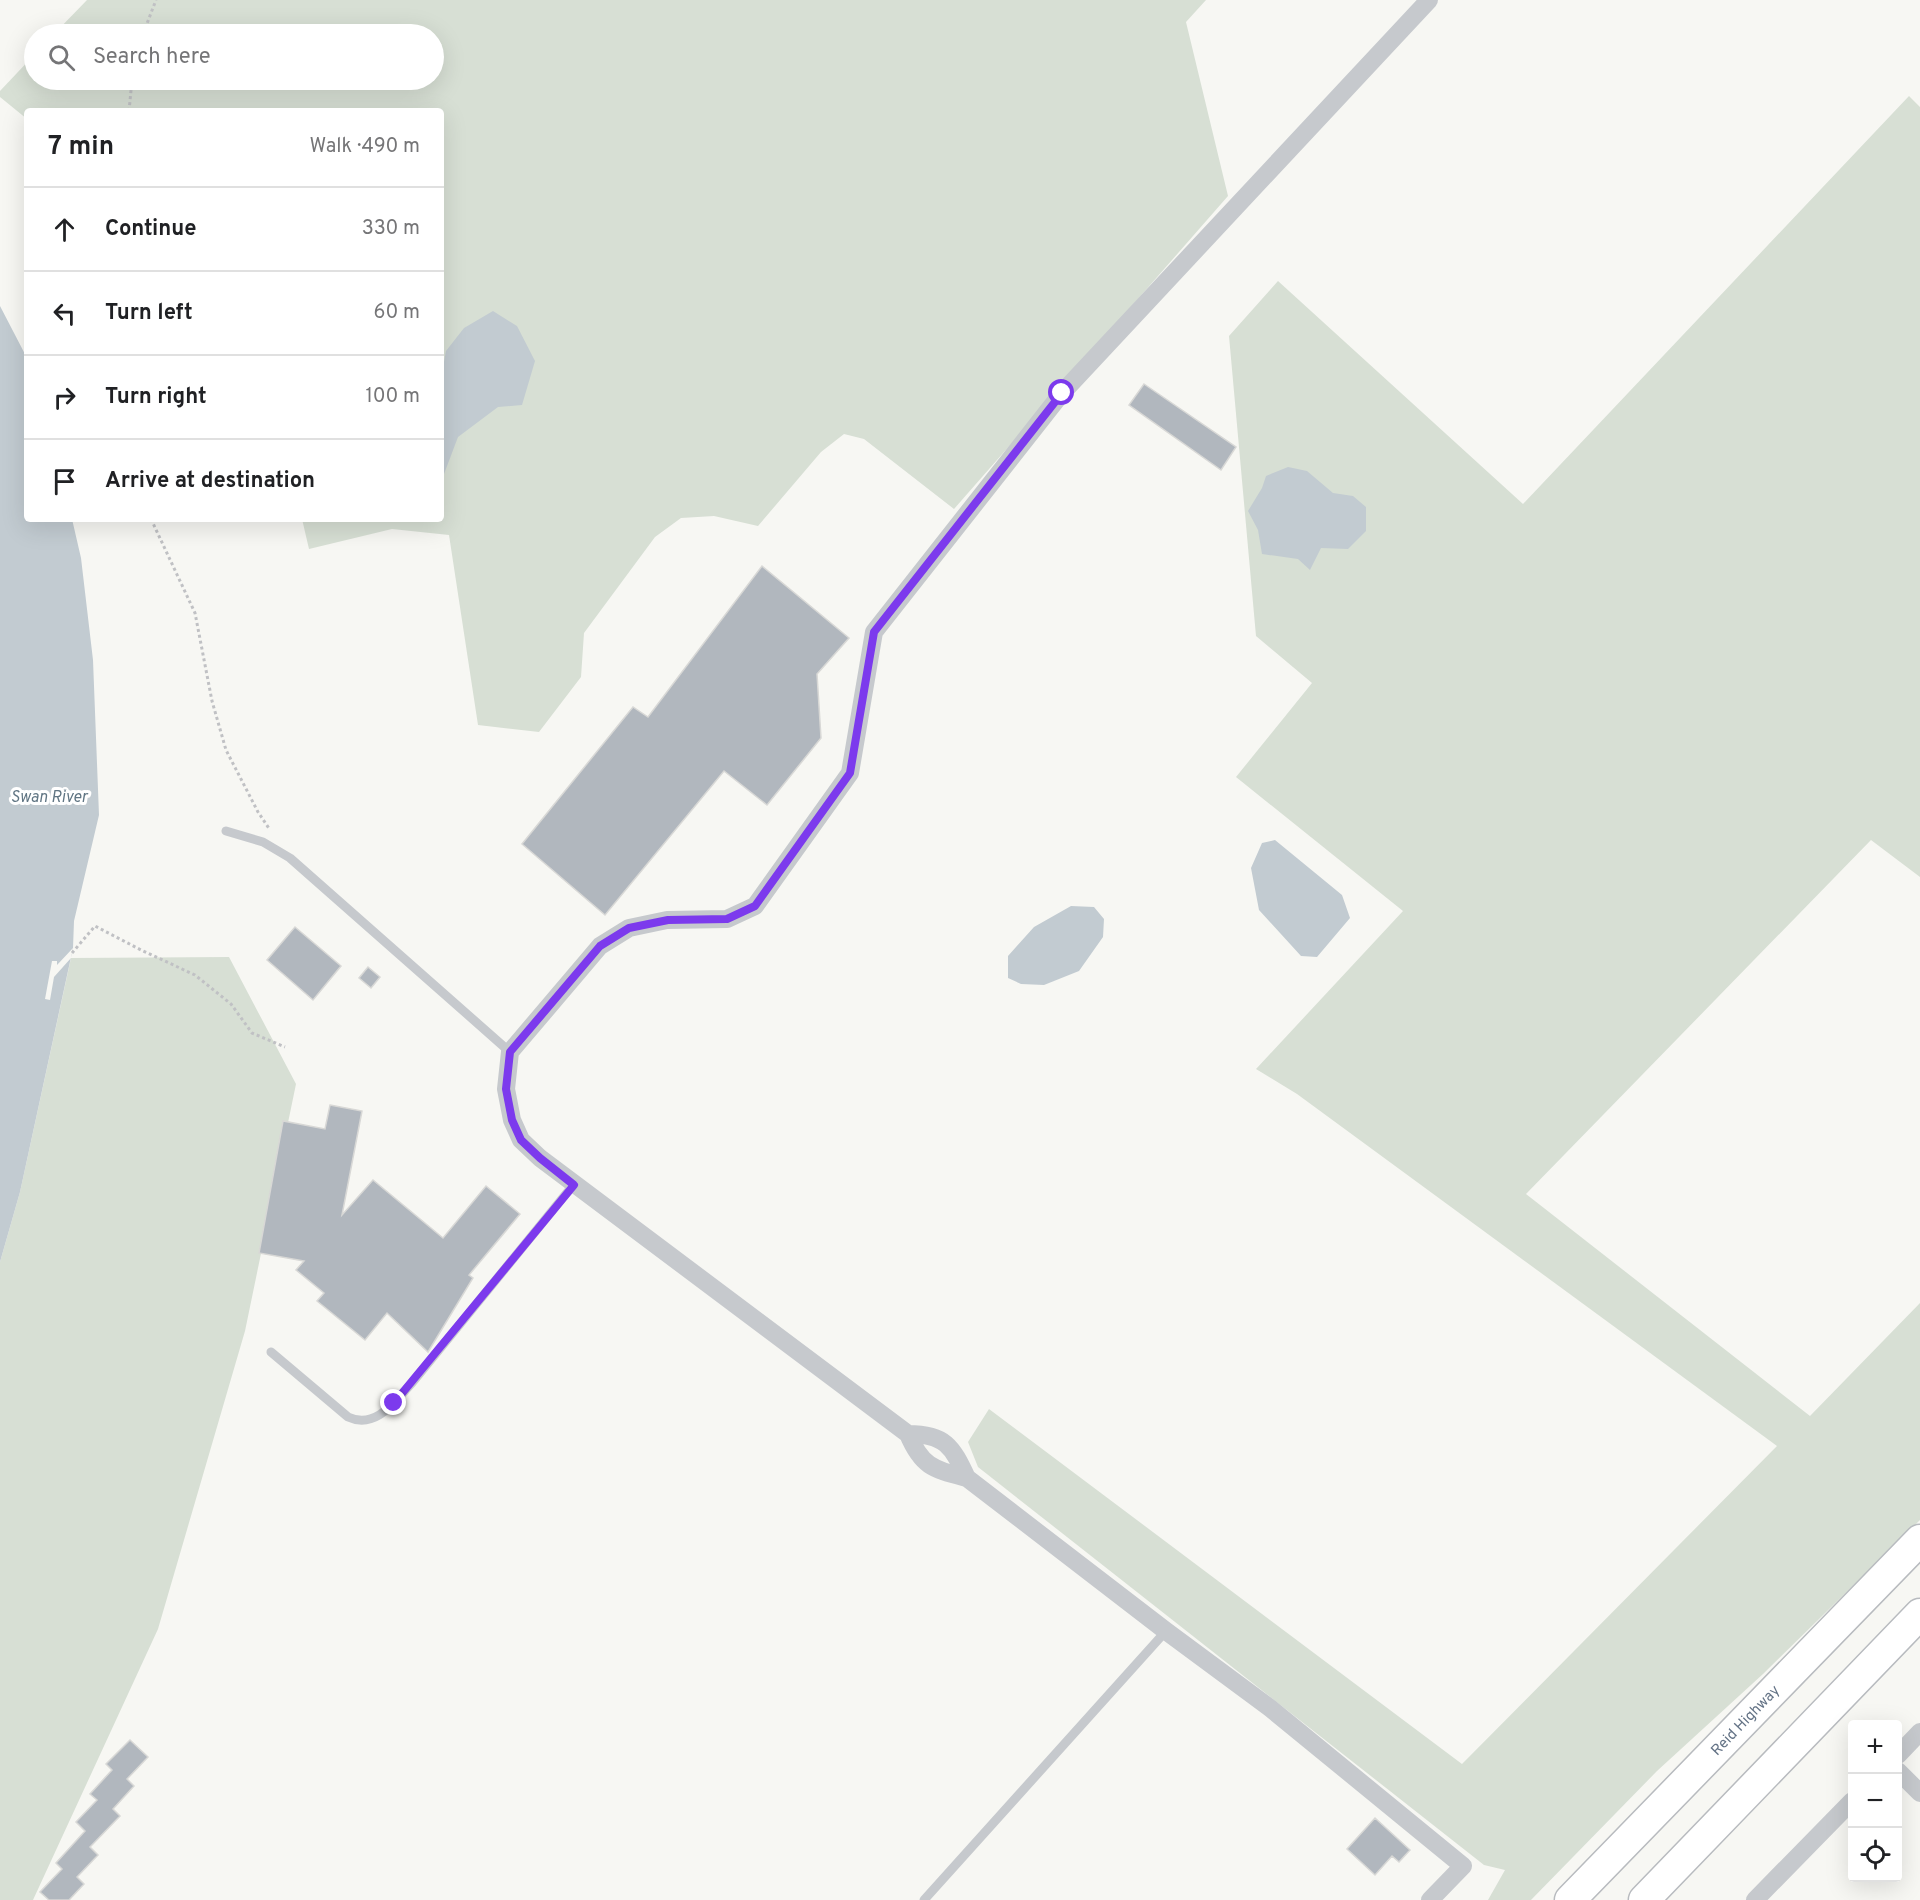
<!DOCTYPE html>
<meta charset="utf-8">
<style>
:root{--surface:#fff;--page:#f2f2f2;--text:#202124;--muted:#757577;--line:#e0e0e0}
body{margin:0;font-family:Overpass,sans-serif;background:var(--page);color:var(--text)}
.controls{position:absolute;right:18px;bottom:18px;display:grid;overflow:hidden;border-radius:6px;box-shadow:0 6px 24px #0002}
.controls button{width:54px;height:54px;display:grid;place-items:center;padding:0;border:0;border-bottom:2px solid var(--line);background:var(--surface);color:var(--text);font:30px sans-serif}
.stop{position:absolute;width:18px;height:18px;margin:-14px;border:4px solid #7c3aed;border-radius:50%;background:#fff}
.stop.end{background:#7c3aed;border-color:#fff;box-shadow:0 2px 6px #0008}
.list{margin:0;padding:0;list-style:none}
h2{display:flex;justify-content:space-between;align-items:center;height:78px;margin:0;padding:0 24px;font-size:26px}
h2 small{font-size:20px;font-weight:400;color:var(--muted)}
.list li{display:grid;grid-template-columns:39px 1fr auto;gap:18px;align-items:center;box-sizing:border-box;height:84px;padding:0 24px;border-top:2px solid var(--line)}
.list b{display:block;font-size:22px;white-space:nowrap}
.list em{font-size:20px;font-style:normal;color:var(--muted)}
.icon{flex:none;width:33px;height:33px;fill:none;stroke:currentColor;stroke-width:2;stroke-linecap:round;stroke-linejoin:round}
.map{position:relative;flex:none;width:1920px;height:1900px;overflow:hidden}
.search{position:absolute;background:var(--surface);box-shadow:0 6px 24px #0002;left:24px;top:24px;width:420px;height:66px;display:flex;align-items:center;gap:15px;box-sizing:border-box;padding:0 21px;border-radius:33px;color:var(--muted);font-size:22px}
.panel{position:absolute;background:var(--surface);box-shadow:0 6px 24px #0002;left:24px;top:108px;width:420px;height:414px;border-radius:6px}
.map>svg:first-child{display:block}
</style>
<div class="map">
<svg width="1920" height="1900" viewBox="0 0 1920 1900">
<rect width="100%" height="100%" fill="#f7f7f3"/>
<path fill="#d7dfd4" d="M87,0H1206L1186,22L1228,196L954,509L864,439L844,434L821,452L758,526L714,516L681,518L655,537L584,633L581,677L539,732L478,725L449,535L392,529L309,549L302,519H441V111H27V119L0,97V91L34,55V80H434V34H54Z
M1909,96L1920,107V877L1871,840L1526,1194L1810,1416L1920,1303V1520L1763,1674L1657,1771L1531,1900H1488L1505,1870L1484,1865L978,1467L968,1442L989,1409L1462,1764L1777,1446L1297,1094L1256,1069L1403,911L1236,777L1312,683L1256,636L1229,336L1278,281L1523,504Z
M229,957L296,1084L245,1331L158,1629L33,1900H0V1262L20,1192L71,958Z"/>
<path fill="#c2cbd1" d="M0,306L27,358V519H72L81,558L93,660L99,815L74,921L73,948L20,1192L0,1262Z
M493,311L517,326L535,361L522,405L498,407L458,437L444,474L441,500V378L446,351L464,328Z
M1288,467L1307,471L1333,493L1353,496L1366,507V531L1348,549L1321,548L1310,570L1298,559L1262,554L1258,530L1248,511L1262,488L1266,476Z
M1275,840L1342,895L1350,918L1317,957L1301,956L1259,910L1251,868L1262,843Z
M1071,906L1094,907L1104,919L1103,937L1079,971L1044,985L1021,984L1008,978V956L1034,927Z"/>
<path fill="#f7f7f3" d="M73,948L71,958L54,977L50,1000L45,999L52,961H57V965Z"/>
<path fill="#b1b7be" stroke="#d8d8d6" stroke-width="1.5" d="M1144,384L1236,447L1221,470L1129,405Z
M762,566L849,638L817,674L821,738L767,805L724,771L605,915L522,844L633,707L648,717Z
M295,927L341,966L313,1000L267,960Z
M368,967L380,977L371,988L359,978Z
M330,1105L362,1111L342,1215L373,1180L443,1238L486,1186L520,1214L469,1275L473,1278L428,1352L387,1313L365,1340L317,1301L324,1293L296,1270L304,1261L259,1253L283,1121L325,1129Z
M130,1740L148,1757L127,1779L134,1786L113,1809L120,1816L90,1847L98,1855L77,1877L84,1884L69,1900H49L40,1892L62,1869L56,1863L85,1831L76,1822L97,1800L90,1794L112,1770L106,1764Z
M1375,1818L1410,1850L1399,1862L1392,1856L1375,1875L1347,1849Z"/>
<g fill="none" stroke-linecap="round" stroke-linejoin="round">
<defs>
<path id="trunk" d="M1570,1900L1920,1540
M1644,1900L1920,1614"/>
</defs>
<use href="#trunk" stroke="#b8bbbf" stroke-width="33"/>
<path stroke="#c0c1c4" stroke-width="3" stroke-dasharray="3 3" stroke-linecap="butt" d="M143,34L156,0
M129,111L132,80
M151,519L195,613L212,701L226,750L258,812L270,830
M72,953L95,926L141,950L195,975L231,1004L252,1033L285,1047"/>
<path stroke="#c6c9cd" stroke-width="9" d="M226,831L263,842L290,858L510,1052
M271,1352L348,1417C376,1430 395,1401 412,1383L574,1184
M924,1900L1166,1631"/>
<path stroke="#c6c9cd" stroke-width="18" d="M1429,0L1062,393L874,632L850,773L755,906L727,919L667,920L629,928L600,946L510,1052L506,1089L512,1120L521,1140L540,1158L908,1434C922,1467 933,1469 967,1478L1166,1631L1270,1708L1463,1866L1430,1900
M908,1434C945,1434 952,1446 967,1478
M1898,1755L1920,1732
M1898,1771L1920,1793
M1755,1900L1852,1801"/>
<use href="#trunk" stroke="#fff" stroke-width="30"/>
</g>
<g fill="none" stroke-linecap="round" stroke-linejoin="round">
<path stroke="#7c3aed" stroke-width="8" d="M394,1403L574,1185L540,1158L521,1140L512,1120L506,1089L510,1052L600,946L629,928L668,920L727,919L755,906L850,773L874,632L1062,393"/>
</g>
<g text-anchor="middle" stroke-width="6" stroke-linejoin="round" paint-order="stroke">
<g font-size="15" fill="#647386" stroke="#fff">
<text transform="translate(1745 1720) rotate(-46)" y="5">Reid Highway</text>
</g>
<g font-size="16" font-style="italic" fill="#607583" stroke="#fff">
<text x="49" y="802">Swan River</text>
</g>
</g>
</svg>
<div class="controls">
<button>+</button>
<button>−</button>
<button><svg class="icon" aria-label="locate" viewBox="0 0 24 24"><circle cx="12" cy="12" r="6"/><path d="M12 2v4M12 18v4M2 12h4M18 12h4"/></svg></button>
</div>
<div class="stop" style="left:1062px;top:393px"></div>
<div class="stop end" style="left:394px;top:1403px"></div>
<div class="search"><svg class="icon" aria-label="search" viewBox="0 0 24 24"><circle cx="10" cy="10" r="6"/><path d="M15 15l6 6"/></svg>Search here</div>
<section class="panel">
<h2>7 min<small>Walk · 490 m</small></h2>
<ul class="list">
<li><svg class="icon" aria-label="ahead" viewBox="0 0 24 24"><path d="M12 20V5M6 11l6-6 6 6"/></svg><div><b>Continue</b></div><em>330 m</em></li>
<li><svg class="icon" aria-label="left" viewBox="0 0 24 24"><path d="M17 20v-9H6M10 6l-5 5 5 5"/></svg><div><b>Turn left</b></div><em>60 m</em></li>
<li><svg class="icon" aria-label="right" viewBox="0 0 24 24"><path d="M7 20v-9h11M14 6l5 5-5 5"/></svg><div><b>Turn right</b></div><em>100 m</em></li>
<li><svg class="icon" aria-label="arrive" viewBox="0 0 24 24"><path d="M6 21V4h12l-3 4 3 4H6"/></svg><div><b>Arrive at destination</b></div></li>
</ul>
</section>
</div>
